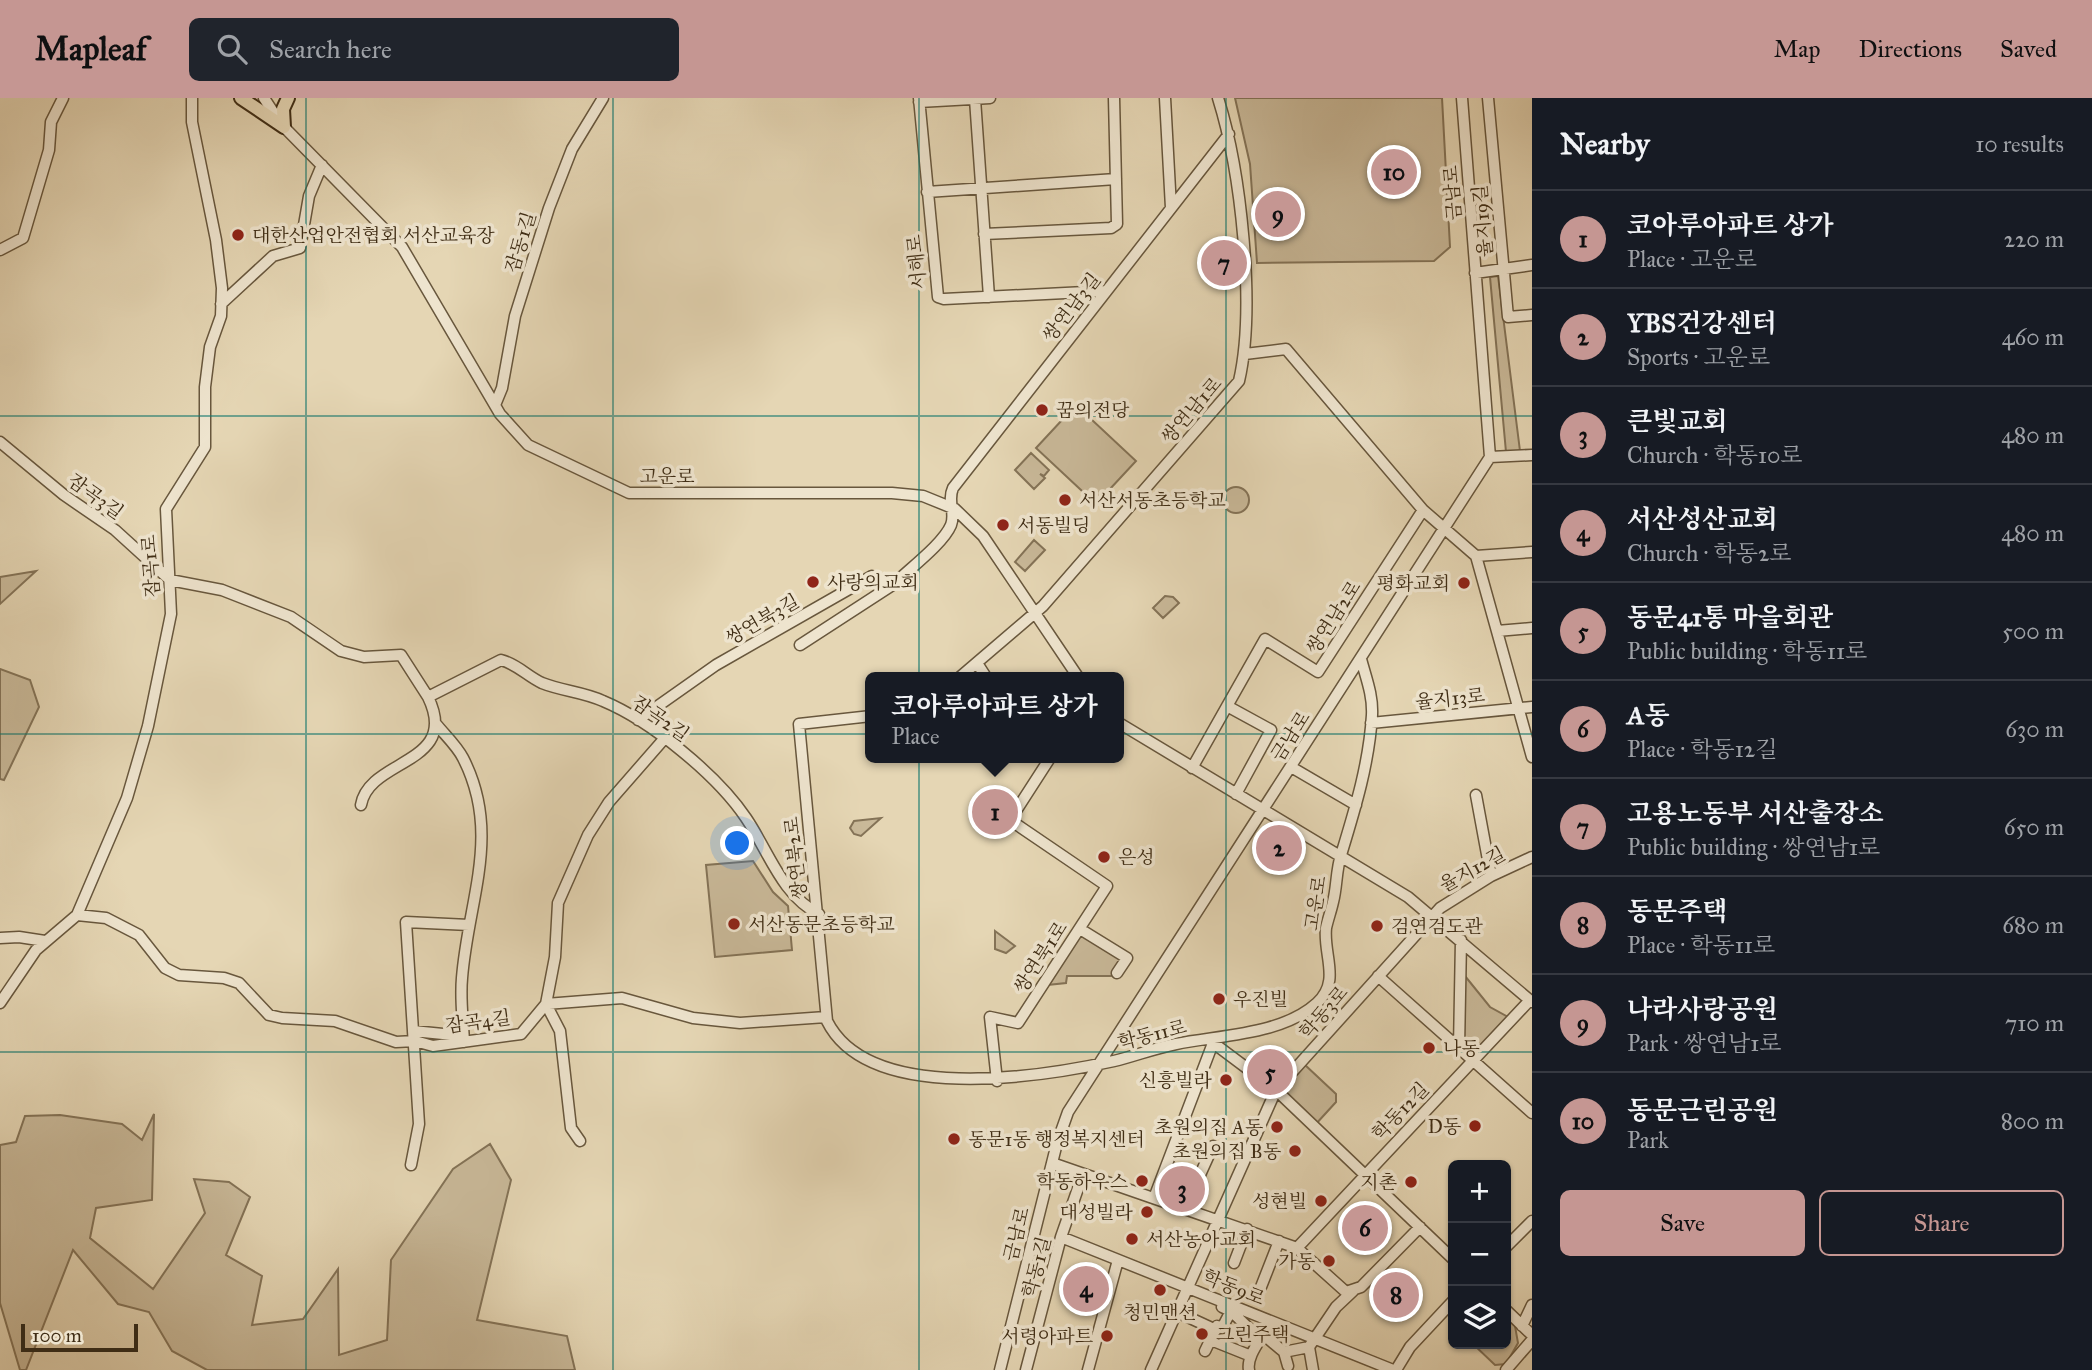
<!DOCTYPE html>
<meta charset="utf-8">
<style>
:root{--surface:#171b24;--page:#20242c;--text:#f1f3f6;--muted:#9ea1a6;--line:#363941;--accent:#c59692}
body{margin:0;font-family:"IM FELL Great Primer","Noto Serif KR",serif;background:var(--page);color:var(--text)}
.controls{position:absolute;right:21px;bottom:21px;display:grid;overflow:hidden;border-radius:10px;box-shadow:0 2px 5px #0004}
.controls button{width:63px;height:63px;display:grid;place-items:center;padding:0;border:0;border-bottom:2px solid var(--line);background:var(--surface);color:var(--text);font:35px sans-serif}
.scale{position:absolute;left:21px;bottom:18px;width:117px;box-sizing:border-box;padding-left:7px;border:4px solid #3f2d15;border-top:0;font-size:19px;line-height:24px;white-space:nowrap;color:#3f2d15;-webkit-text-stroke:5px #eee4ce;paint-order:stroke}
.you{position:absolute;left:738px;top:746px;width:24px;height:24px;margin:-18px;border:5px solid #fff;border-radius:50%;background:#1a73e8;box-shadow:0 0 0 10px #1a73e833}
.badge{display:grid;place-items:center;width:46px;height:46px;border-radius:50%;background:var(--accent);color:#111;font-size:23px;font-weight:700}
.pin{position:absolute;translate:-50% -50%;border:4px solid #fff;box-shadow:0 2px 7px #0006}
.popup{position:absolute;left:865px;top:574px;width:259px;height:91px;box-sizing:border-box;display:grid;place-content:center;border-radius:10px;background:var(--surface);filter:drop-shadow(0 2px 5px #0005);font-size:23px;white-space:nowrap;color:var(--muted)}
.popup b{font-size:26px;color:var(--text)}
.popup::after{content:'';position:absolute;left:50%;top:100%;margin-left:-14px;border:14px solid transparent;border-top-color:var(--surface)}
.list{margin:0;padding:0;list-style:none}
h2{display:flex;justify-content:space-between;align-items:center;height:91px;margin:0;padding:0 28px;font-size:30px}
h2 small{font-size:23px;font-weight:400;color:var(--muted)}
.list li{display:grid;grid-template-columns:46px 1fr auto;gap:21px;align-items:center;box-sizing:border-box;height:98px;padding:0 28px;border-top:2px solid var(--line)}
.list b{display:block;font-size:26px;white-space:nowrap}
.list p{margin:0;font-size:23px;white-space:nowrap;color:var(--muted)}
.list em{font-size:23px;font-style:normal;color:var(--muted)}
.actions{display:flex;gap:14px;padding:21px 28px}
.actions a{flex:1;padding:16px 0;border:2px solid var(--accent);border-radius:10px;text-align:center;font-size:24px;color:var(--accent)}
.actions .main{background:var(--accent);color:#111}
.icon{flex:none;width:38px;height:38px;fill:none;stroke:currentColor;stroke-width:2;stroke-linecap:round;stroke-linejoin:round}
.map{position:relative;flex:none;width:1532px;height:1272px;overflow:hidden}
header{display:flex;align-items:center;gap:42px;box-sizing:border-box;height:98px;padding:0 35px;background:var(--accent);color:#111}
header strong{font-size:33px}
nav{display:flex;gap:38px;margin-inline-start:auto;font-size:24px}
.search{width:490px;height:63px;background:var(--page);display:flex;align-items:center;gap:18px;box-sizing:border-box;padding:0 24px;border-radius:10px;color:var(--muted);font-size:26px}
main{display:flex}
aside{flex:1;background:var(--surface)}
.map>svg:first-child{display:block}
</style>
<header>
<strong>Mapleaf</strong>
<div class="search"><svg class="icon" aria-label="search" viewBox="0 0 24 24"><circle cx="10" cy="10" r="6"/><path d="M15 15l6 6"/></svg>Search here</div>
<nav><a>Map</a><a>Directions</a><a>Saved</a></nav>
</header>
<main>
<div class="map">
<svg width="1532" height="1272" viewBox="0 0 1532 1272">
<rect width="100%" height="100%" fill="#e5d6b4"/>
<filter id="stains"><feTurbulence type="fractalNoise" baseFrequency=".00286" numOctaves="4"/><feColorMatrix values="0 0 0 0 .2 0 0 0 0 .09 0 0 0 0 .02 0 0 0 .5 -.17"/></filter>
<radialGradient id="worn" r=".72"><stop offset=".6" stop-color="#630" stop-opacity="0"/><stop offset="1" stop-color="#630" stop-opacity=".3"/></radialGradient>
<path fill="#c9b999" stroke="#847357" stroke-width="2" d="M1235,0H1442L1450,149L1434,163L1257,165L1250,66Z
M1498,178L1520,353L1506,354L1490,179Z
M1076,307L1136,363L1096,406L1036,350Z
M1031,355L1049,372L1044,378L1040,376L1045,380L1034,391L1015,372Z
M1223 402a13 13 0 1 1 26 0a13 13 0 1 1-26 0Z
M1034,442L1045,452L1025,473L1015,464Z
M36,473L0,506V479Z
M1165,498L1173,499L1179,505L1163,520L1153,510Z
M0,571L30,582L39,609L4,682L0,681Z
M881,720L861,738L854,736L850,730L854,723Z
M753,763L773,794L788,808L792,852L715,859L706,767Z
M995,833L1015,848L1006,855L995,851Z
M1084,836L1119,859L1121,865L1111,878H1067L1066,885L1047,887L1079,837Z
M1465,878L1490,909L1508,919L1473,955L1463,949Z
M1304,966L1336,996V1004L1315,1027L1278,993Z
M154,1016L152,1102L96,1110L90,1140L153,1191L205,1115L194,1081L229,1084L250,1099L226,1157L262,1178L252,1227L303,1221L338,1171L339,1257L387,1242L391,1162L453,1071L490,1046L511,1082L477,1222L567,1238L575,1272H207L172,1253L149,1214L118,1206L73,1152L26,1272H20L0,1205V1047L16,1044L25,1018L60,1017L122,1026L142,1042Z
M1506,1219L1515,1228L1518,1245L1506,1266L1495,1267L1473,1246H1506Z"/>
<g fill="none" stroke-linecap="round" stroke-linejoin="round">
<defs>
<path id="minor" d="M264,0L281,26L402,149L500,316L528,347L629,395H892L923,398L955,411L983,438L1078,579
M919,0L938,199L944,201L1105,193
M1165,0L1171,110
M1488,0L1508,219L1532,217
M975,1L989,199
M919,4L990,0
M927,94L1116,81
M984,136L1111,130L1117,126L1114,0
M0,152L23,140L49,52L51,24L63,0
M1475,175L1532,167
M221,206L273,158L300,150L309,98L322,67
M1245,256L1286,251L1423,412L1476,458L1532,659
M495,307L502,290L515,218L549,110L572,51L603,0
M0,344L64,397L115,432L170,482L222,492L291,519L341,553L364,559L401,557L428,599L501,562C517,566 527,578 542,585C562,593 584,594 603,603C651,623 717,677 746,720C768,752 782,798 819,816
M1490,359L1532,357
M1476,458L1532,454
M1497,533L1532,530
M800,547L894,486
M977,565L986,579
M960,579L1043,508L1239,283C1256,209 1241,73 1218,0
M1227,608L1271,632L1236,696
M871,618L799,626L827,923C869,1007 1041,979 1114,963C1135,958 1155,950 1176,946C1220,937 1282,937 1317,905C1341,883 1323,857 1326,830C1328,821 1331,813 1333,804C1337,789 1336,772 1341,757C1355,711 1369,666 1372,617C1373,597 1366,580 1361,561
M638,622L716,567L872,478L894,486C909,471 943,446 951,427C956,415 947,403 953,390L1229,36
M1119,625L1408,799L1532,904
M1371,625L1532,609
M436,626C445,637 457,648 463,660C502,736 468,802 462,880C460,901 463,923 464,944
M1291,669L1356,707
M1192,670L1265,541L1318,574L1423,412
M1476,697L1491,778
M361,707C369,660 461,667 428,599
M77,817L106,820L139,837L165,870L179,877L224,880L239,885L269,917L282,920L335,923L396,944L415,943L433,948L521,936L546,906L555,859L558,805L588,737L609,704L664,641
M1080,831L1127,860L1117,875
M0,840L19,839L45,843
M1378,878L1532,1015
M0,905L36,852L77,817L127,700L148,628L171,516L166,411L205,349V289L210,249L221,218L222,190L216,142L192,24V0
M546,906L622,900L693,920L740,925L826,919
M546,906L560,933L571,1030L580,1043
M413,933L463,938
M1208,941L1276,992L1453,1161
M1459,950L1461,842
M997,983L990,919L1018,925L1107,788L1010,722L1050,660
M1052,1065L1297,1150L1346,1194L1361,1189L1420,1129
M411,1067L419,1026L406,824L469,827
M1154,1100L1213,945
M1185,1110L1213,1048
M1061,1139L1393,1272
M1506,1149L1532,1123
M1297,1150L1530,902
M1234,1165L1247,1131
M1259,1194L1279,1143
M1222,1209L1231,1213L1261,1242
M1506,1212L1532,1237
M1177,1214L1216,1232
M1522,1228L1532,1207
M1265,1238L1284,1254L1288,1268
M1211,1242L1251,1258
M1309,1249L1313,1272
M1205,1253L1217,1228L1222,1230L1233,1209
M1284,1254L1309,1249L1336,1209L1353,1193
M1000,1272L1057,1045L1068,1014L1490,359L1462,0
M1026,1272L1061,1139L1083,1076
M1088,1272L1118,1162
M1151,1272L1276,992L1440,810L1491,778L1532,759
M1249,1272C1246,1256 1265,1238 1270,1223
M1396,1272L1410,1249L1453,1203
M1506,1272L1532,1242"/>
<path id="major" d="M241,0L284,29
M284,29L283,11L288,0"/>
</defs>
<use href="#minor" stroke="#68573d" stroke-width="13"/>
<use href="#major" stroke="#3f2d15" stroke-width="16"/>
<use href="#minor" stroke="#eee4ce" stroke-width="10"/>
<use href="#major" stroke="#e5d6b4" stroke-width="12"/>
</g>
<path fill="none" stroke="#0f766e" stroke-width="2" stroke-opacity="0.55" d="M306,0V1272M613,0V1272M919,0V1272M1226,0V1272M0,318H1532M0,636H1532M0,954H1532"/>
<g fill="#8f2418" stroke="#eee4ce" stroke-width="2.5">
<circle cx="238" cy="137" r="7"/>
<circle cx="1042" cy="312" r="7"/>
<circle cx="1065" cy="402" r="7"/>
<circle cx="1003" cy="427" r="7"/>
<circle cx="813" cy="484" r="7"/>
<circle cx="1464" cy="485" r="7"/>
<circle cx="1104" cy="759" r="7"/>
<circle cx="734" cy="826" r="7"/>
<circle cx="1377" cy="828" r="7"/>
<circle cx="1219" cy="901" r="7"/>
<circle cx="1429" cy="950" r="7"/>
<circle cx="1226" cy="982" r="7"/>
<circle cx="1475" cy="1028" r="7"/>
<circle cx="1277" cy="1029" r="7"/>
<circle cx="954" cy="1041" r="7"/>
<circle cx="1295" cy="1053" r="7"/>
<circle cx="1142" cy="1083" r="7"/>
<circle cx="1411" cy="1084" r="7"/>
<circle cx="1321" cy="1103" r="7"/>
<circle cx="1147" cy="1114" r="7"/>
<circle cx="1132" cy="1141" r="7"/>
<circle cx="1329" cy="1163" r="7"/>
<circle cx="1160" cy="1192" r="7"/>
<circle cx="1202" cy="1236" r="7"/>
<circle cx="1107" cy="1238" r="7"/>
</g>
<g text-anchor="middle" stroke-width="7" stroke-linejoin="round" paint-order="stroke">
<g font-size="19" fill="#3f2d15" stroke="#eee4ce">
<text transform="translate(1452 95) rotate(-94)" y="7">금남로</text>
<text transform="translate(1482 123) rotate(-95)" y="7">율지19길</text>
<text transform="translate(520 144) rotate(-73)" y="7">잠동1길</text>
<text transform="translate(916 164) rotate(-96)" y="7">서해로</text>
<text transform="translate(1071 209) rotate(-52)" y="7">쌍연남3길</text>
<text transform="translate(1191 312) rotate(-49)" y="7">쌍연남1로</text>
<text x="667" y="385">고운로</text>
<text transform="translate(96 398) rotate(36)" y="7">잠곡3길</text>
<text transform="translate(150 468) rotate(-94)" y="7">잠곡1로</text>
<text transform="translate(1333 519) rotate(-57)" y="7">쌍연남2로</text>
<text transform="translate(762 521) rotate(-30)" y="7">쌍연북3길</text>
<text transform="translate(1450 600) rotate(-6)" y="7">율지13로</text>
<text transform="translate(661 620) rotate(35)" y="7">잠곡2길</text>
<text transform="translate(1290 638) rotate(-57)" y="7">금남로</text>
<text transform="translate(795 760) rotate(-96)" y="7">쌍연북2로</text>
<text transform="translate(1472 771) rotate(-29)" y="7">율지12길</text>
<text transform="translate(1315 805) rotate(-81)" y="7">고운로</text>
<text transform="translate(1040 859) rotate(-57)" y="7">쌍연북1로</text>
<text transform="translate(1323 914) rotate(-49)" y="7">학동3로</text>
<text transform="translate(478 923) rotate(-8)" y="7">잠곡4길</text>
<text transform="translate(1152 936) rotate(-14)" y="7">학동11로</text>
<text transform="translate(1400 1013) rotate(-46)" y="7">학동12길</text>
<text transform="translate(1016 1136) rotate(-76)" y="7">금남로</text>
<text transform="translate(1036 1169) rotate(-75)" y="7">학동1길</text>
<text transform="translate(1234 1189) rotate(22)" y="7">학동9로</text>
</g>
<g font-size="19" fill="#3f2d15" stroke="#eee4ce" text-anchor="start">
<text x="252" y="144">대한산업안전협회 서산교육장</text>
<text x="1056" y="319">꿈의전당</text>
<text x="1079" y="409">서산서동초등학교</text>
<text x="1017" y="434">서동빌딩</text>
<text x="827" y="491">사랑의교회</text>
<text x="1450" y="492" text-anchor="end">평화교회</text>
<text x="1118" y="766">은성</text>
<text x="748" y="833">서산동문초등학교</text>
<text x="1391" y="835">검연검도관</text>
<text x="1233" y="908">우진빌</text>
<text x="1443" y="957">나동</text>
<text x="1212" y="989" text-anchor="end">신흥빌라</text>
<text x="1461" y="1035" text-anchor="end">D동</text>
<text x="1263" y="1036" text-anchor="end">초원의집 A동</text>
<text x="968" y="1048">동문1동 행정복지센터</text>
<text x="1281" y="1060" text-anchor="end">초원의집 B동</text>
<text x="1128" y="1090" text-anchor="end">학동하우스</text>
<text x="1397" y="1091" text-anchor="end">지촌</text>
<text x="1307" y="1110" text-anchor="end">성현빌</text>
<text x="1133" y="1121" text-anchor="end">대성빌라</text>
<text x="1146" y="1148">서산농아교회</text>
<text x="1315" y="1170" text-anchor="end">가동</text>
<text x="1160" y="1221" text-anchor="middle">청민맨션</text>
<text x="1216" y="1243">그린주택</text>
<text x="1093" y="1245" text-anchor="end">서령아파트</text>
</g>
</g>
<rect width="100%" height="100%" filter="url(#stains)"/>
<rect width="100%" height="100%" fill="url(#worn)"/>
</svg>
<div class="controls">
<button>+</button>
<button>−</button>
<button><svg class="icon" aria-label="layers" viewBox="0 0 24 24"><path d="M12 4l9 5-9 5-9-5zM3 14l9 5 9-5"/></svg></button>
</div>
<div class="scale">100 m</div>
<div class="you"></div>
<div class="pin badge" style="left:995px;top:714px">1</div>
<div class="popup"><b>코아루아파트 상가</b>Place</div>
<div class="pin badge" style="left:1279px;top:750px">2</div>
<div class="pin badge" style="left:1182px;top:1091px">3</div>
<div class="pin badge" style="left:1086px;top:1191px">4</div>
<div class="pin badge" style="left:1270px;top:974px">5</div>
<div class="pin badge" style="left:1365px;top:1130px">6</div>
<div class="pin badge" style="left:1224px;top:165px">7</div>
<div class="pin badge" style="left:1396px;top:1197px">8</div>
<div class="pin badge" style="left:1278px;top:116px">9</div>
<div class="pin badge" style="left:1394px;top:74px">10</div>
</div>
<aside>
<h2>Nearby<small>10 results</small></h2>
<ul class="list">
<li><span class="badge">1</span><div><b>코아루아파트 상가</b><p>Place · 고운로</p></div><em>220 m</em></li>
<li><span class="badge">2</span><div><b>YBS건강센터</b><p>Sports · 고운로</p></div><em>460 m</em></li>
<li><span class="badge">3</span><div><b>큰빛교회</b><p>Church · 학동10로</p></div><em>480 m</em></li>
<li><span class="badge">4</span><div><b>서산성산교회</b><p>Church · 학동2로</p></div><em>480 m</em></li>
<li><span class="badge">5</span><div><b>동문41통 마을회관</b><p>Public building · 학동11로</p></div><em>500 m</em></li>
<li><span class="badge">6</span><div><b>A동</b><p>Place · 학동12길</p></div><em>630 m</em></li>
<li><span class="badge">7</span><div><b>고용노동부 서산출장소</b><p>Public building · 쌍연남1로</p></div><em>650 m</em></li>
<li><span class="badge">8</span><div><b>동문주택</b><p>Place · 학동11로</p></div><em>680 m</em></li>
<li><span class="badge">9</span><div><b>나라사랑공원</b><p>Park · 쌍연남1로</p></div><em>710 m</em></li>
<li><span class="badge">10</span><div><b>동문근린공원</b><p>Park</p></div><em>800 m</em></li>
</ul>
<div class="actions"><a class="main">Save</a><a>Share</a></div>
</aside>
</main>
